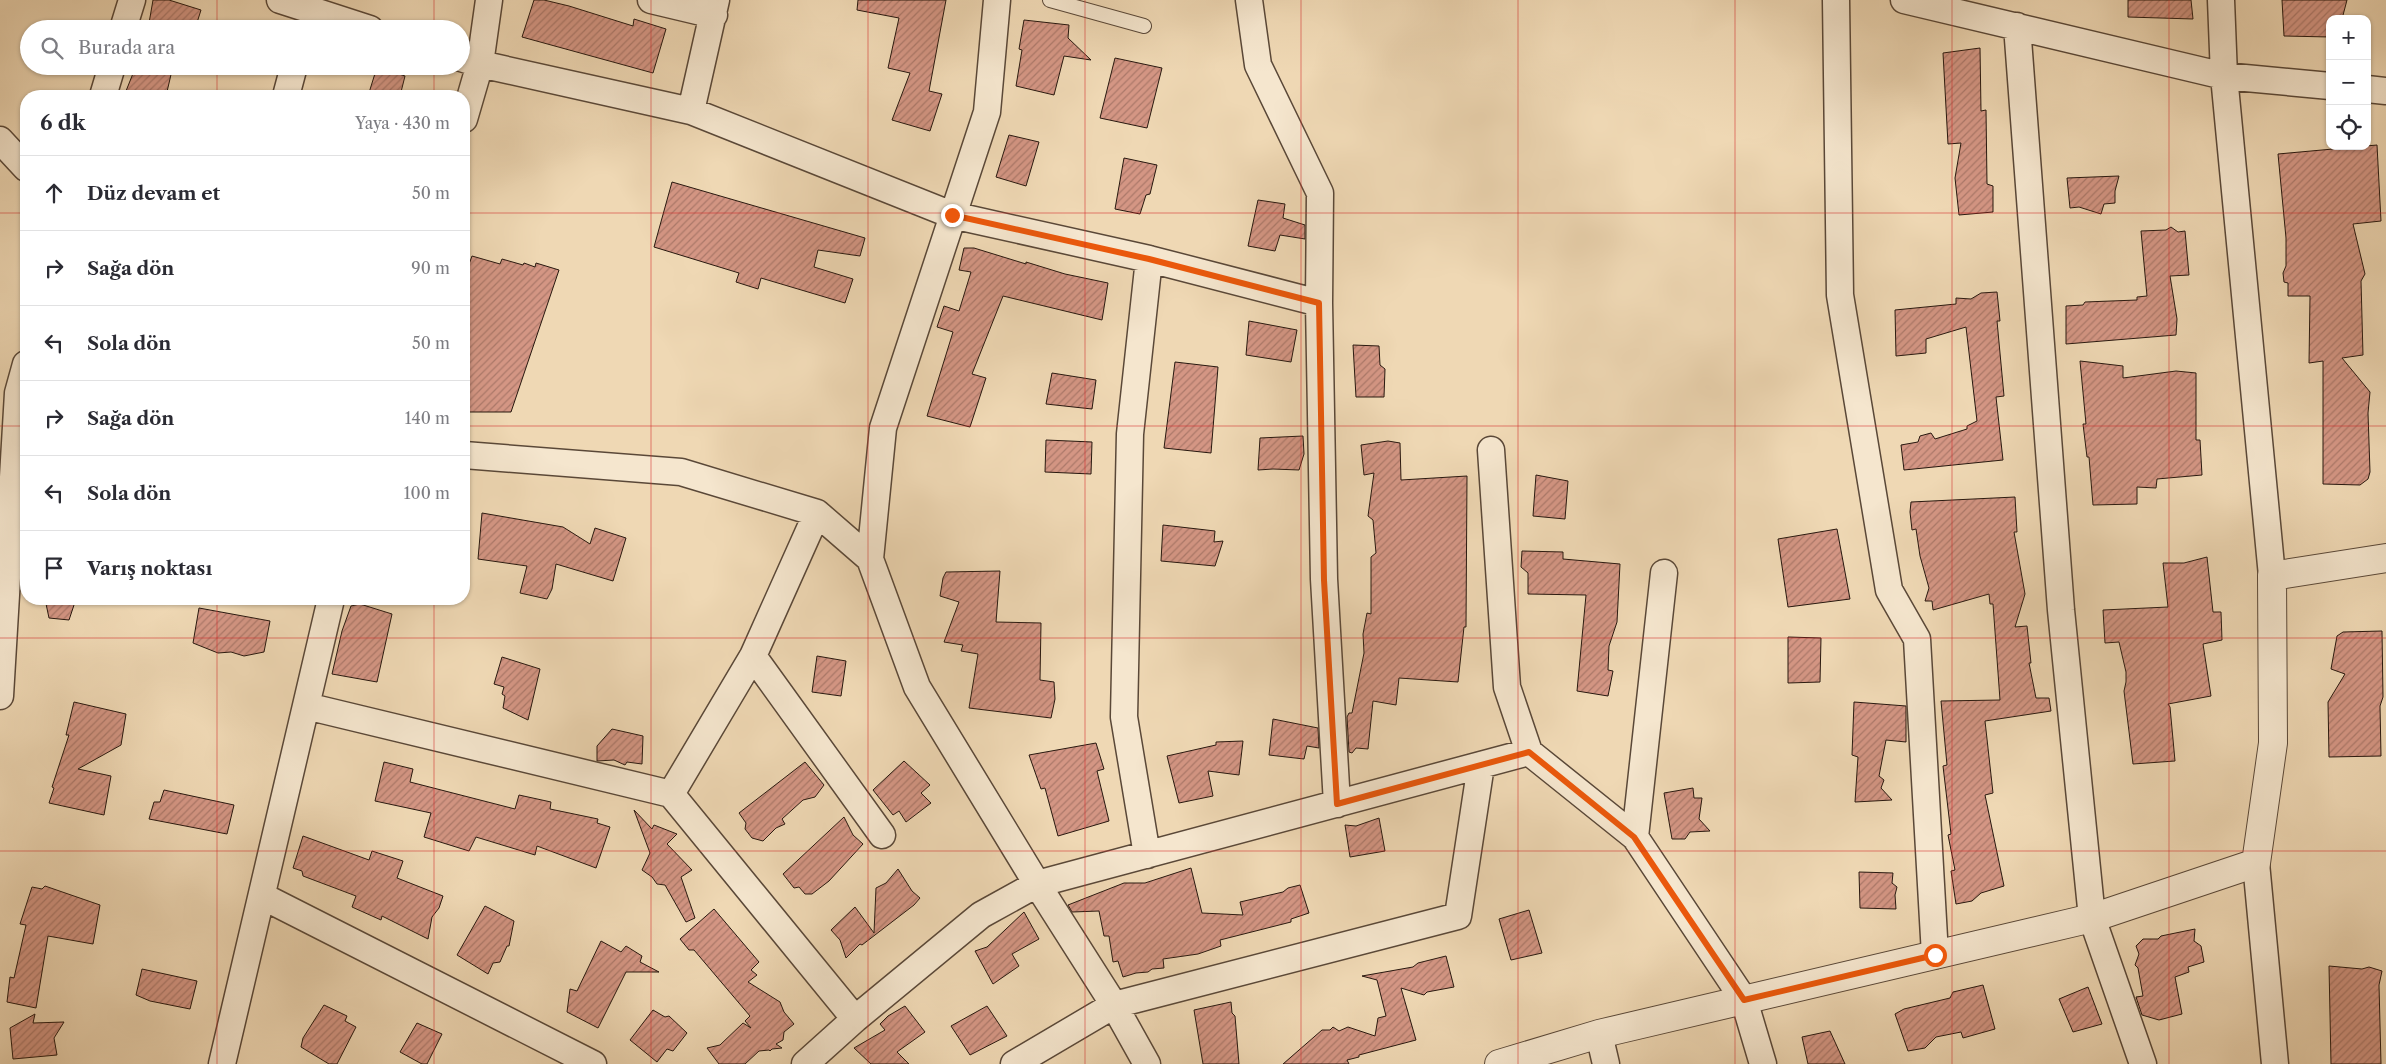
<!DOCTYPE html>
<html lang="tr">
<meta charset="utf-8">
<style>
:root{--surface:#fff;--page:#f2f2f3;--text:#2b2b33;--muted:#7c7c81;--line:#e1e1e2}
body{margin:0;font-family:"Libre Caslon Text",serif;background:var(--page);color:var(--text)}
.controls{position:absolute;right:15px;top:15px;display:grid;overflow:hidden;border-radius:10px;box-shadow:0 1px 4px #0004}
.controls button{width:45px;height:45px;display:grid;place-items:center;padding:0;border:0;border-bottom:1px solid var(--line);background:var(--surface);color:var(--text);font:25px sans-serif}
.stop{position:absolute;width:15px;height:15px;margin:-11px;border:4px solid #ea580c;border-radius:50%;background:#fff}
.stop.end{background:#ea580c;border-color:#fff;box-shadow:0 1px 5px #0008}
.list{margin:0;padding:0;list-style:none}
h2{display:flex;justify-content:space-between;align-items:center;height:65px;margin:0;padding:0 20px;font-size:21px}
h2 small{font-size:16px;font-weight:400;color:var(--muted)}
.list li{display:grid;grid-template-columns:32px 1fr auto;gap:15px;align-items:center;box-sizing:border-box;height:75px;padding:0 20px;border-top:1px solid var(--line)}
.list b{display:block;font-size:19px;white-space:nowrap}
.list em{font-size:16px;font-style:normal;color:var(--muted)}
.icon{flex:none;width:28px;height:28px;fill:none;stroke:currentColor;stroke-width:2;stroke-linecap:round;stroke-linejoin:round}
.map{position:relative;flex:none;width:2386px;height:1064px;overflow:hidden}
.search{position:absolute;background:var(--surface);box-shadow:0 1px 4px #0004;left:20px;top:20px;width:450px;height:55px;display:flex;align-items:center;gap:12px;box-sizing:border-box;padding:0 18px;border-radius:28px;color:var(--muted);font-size:19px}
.panel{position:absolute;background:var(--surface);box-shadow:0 1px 4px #0004;left:20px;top:90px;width:450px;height:515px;border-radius:20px}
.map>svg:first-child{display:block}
</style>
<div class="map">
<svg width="2386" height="1064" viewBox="0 0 2386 1064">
<defs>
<pattern id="building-hatch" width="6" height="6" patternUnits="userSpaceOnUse" patternTransform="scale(1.25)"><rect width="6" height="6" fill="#d49684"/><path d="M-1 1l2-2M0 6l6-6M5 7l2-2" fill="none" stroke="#ac796a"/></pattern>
</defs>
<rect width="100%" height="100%" fill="#efd8b4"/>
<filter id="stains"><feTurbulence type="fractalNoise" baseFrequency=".004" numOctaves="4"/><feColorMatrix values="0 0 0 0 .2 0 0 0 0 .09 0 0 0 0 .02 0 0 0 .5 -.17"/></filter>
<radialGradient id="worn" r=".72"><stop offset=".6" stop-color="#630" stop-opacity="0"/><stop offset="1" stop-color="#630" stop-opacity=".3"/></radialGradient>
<path fill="url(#building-hatch)" stroke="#28180f" d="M153,0H169L201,10L195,29H148Z
M534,0H544L569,6L633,26L634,19L666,29L653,73L522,37Z
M858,0H946L929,91L942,94L930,131L892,120L910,73L888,68L899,18L857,10Z
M2128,0H2191L2193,19L2128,17Z
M2282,0H2347L2342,19H2330V37L2284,36Z
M1024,20L1069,25L1068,38L1091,60L1064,56L1054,95L1016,86L1022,50L1019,49Z
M1980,48L1981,111L1986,110L1987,184L1993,186V212L1959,215L1955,178L1961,143L1948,144L1943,53Z
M1115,58L1162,68L1147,128L1100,118Z
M136,66H173L166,96H143L126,91Z
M377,67L405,76L400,96H368Z
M1009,135L1039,142L1026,186L996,177Z
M2377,145L2381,221L2353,224L2365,274L2361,281L2363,355L2342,358L2370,392L2368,413L2370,472L2368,479L2360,485L2323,484V361L2309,363L2310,296H2288V283L2284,282L2283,273L2286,266V238L2278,154Z
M1124,158L1157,165L1150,194L1146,195L1140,214L1115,209Z
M2119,176L2115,191V203L2104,204L2101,214L2079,207L2070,208L2067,178Z
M672,182L865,238L860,256L818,250L814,267L853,279L845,303L761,278L758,289L736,282L739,273L654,247Z
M1258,200L1285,204L1283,218L1305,225V239L1280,235L1275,251L1248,246Z
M2171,227L2178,232L2185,231L2189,275L2170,276L2177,319L2176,335L2066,344V306L2083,305L2085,302L2137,300V297L2147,296L2141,231L2166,230Z
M964,248H974L1026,264V262L1065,274L1108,283L1102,320L1003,296L972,374L986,378L970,427L927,416L953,332L937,327L944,306L959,311L971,272L959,270Z
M472,256L500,264L502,259L523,265L524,263L535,267L536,263L559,270L511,412H464V278Z
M1997,292L2000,321H1997L2004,396L1996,397L2003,460L1904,470L1901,445L1918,442L1920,436L1931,433L1935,439L1967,429V426L1977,421L1966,327L1926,339V353L1896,356L1895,310L1956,304V298L1971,299L1981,293Z
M1249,321L1297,330L1291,362L1246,355Z
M1353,345L1379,346L1380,365L1385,369L1384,397H1356Z
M2080,361L2123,366V378L2176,371L2196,373V440H2200L2202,475L2157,479L2156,488L2137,487V504L2093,505L2089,457H2087L2083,424H2086Z
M1175,362L1218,367L1211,453L1164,448Z
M1052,373L1096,380L1092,409L1046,404Z
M1303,436L1304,454L1299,470L1273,469L1258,470L1260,438Z
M1046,440L1092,442L1091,474L1045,472Z
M1388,441L1400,443L1401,480L1467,476L1466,627H1464L1458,682L1399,678L1396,705L1373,701L1368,749L1356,748L1352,753L1349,752L1347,717L1349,713H1352L1364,653L1363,634L1367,613L1371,614V557L1376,553L1373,520L1368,516L1374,473L1364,475L1361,445Z
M1536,475L1568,481L1565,519L1533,516Z
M2015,497L2017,532H2014L2025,594L2015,627L2027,626L2031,663H2029L2036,698H2049L2051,711L1985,721L1993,793L1985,795L2004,886L1981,893L1972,901L1956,904L1951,871L1955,870L1948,835L1951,834L1943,766L1947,765L1941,701L2000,700L1993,604H1990L1989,594L1933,610L1932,601H1925L1929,588L1920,556L1916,529L1912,530L1910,512L1911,502Z
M482,513L563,527L590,544L595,528L626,538L613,581L556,564L552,589L547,599L520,593L527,566L478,559Z
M1163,525L1215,531L1214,542L1223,541L1215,566L1161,561Z
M1837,529L1850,599L1788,607L1778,539Z
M1522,551L1563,552V559L1620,564L1617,622L1609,646L1608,670L1613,671L1608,696L1577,691L1586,595L1528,594V573L1521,567Z
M2207,557L2213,612H2221L2222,640L2203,644L2211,696L2168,704L2170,707L2175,761L2133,764L2124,691L2126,682V672L2119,642L2105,643L2103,610L2168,607L2163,563H2184Z
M1000,571L996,622L1041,623L1040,680L1054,682L1055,699L1051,718L969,708L978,654L961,651L963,645L944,642L959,602L940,596L943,578L946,572Z
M45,599H76L69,620L49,618Z
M360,604L392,614L377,682L332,674L342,631L351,606Z
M199,608L270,621L264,652L244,656L231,652L218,653L193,643Z
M2382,631L2383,697L2380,706L2381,756L2329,757L2328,702L2345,674L2331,669L2337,636L2343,632Z
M1788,637L1821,638L1820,682L1788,683Z
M817,656L846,661L841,696L812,692Z
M502,657L540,669L528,720L503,708L505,696L502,694L504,687L494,684Z
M74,702L126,714L121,745L78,769L111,776L104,815L49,803L54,788L52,787L69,735H66Z
M1854,702L1906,706V742L1886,740L1879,776L1884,780L1881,788L1892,800L1855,802L1858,757L1852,755Z
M1273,719L1318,728L1319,748L1307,746L1304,759L1269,755Z
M612,729L643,736L642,764L627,762L625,765L614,760L597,761V746Z
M1243,741L1239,775L1208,771L1213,796L1179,803L1167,756L1216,745V742Z
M1096,743L1104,769L1097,771L1109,821L1058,836L1045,788L1041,789L1029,755Z
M904,761L930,785L921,793L931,803L906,822L899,811L893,815L873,790Z
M384,762L413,769L410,782L515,809L519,795L551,802L550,809L598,819L597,823L610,827L596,868L537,846L535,855L476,837L469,851L424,837L431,813L375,801Z
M805,762L824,785L815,797L803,800L782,819L785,824L776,828L763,841L752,838L745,829L746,823L739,813Z
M1693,788L1694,798H1702L1699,819L1710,831L1690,832L1685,839H1672L1664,793Z
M164,790L234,805L227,834L149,819L154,802H160Z
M634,810L652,829L654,825L677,834L667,844L692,870L681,877L695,918L686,922L665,885L657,884L652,877L642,870L650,853Z
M844,817L853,835L863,844L829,881L812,894H805L799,887L794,888L783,874Z
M1379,818L1385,851L1350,857L1345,825L1356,826Z
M303,836L369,860L372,851L403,861L397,878L443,896L439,908L432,917L428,939L382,916L381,920L352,907L356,896L303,876L302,871L293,868Z
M1191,868L1202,913L1243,915L1240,902L1283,892L1288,888L1300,885L1309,913L1291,919V922L1220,940L1221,946L1198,954L1163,959L1164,968L1152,969L1148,972L1136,973L1123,977L1118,961L1113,962L1109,936H1104L1099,911L1072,912L1068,905L1124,883H1145Z
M898,869L912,891L920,898L914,905L862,945L860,944L846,958L840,940L831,930L855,907L874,933L876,888L886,883Z
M1859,872L1893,873L1892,883L1897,887L1895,895L1896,909L1860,908Z
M45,886L100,905L93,944L48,936L36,1008L7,1002L10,977L14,978L26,925L20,924L32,887L42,889Z
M485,906L514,921L509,946H507L500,962L493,963L488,974L457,955Z
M714,909L759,962L751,970L757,975L748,982L780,1002L784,1012L794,1024L784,1032L783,1040L776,1044L782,1048L772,1049L770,1051L769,1050L759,1051L745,1064H719L707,1048L720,1045L743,1023L751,1028L745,1021L750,1016L694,950H689L680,939Z
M1529,910L1542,953L1511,960L1499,919Z
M1024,912L1039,939L1012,954L1019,966L993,984L975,951L987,947Z
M2195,929L2194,941L2201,946L2204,962L2188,967L2189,972L2175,977L2182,1014L2159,1020L2142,1015L2136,997L2143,996L2138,968L2135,965L2139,954L2136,946L2143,939H2158L2161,936Z
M601,941L621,952L626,946L642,956L640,962L659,972H626L598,1028L567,1012L570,989L577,991Z
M1446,956L1454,987L1427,992L1424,995L1401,988L1416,1040L1359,1055V1057L1347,1060L1349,1064H1283L1322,1030H1330L1333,1027L1339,1031L1348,1027L1375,1036L1378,1018L1386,1016L1377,980L1362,976L1413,967L1418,963Z
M2329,966L2362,969L2369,967L2382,971L2379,985L2381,1064H2331Z
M142,969L197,981L190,1009L150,1001L136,995Z
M1983,985L1995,1029L1963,1038L1961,1032L1936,1037L1925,1048L1908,1051L1895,1014L1904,1009L1950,998L1953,992Z
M2088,987L2102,1024L2073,1032L2059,999Z
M1231,1002L1232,1013L1235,1016L1239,1064H1203L1194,1010Z
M324,1005L347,1016L345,1021L356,1027L337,1064H329L301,1047L303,1038Z
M905,1006L925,1032L897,1052L909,1064H871L854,1048L885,1030L880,1024L888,1016Z
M987,1006L1007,1036L970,1055L951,1026Z
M653,1010L665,1017L669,1016L687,1033L673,1051L667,1049L657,1062L630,1040Z
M35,1014L33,1023L64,1022L54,1038L57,1055L13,1059L10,1028Z
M417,1023L442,1034L427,1064H422L400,1052Z
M1830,1031L1845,1064H1808L1802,1037Z"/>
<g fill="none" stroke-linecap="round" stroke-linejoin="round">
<defs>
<path id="service" d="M1050,0L1144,26"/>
<path id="minor" d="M280,0L370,29
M651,0L714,15
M997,0L987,112L883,428L870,559L917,687L1037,884L1114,1005L1147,1064
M1249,0L1258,65L1320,193L1319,303
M1836,0L1840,295L1889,590L1917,639L1935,955
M1904,0L2224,76L2330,86
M2221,0L2224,76L2272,576
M2017,26L2061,610L2092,918L2143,1064
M123,29L132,0
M461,58L480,64L691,111L952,215L1149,259L1319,303L1324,579L1337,804
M2367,89L2386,91
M103,96L112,66
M286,96L294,66
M691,111L716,0
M464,119L480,64L489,0
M0,140L26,168
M1491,450L1507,687L1529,752
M464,455L681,472L817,513L870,559
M753,656L882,835
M0,696L18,393L26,364
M306,706L671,794L855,1019
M671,794L753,656L817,513
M1635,837L1664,573
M1147,855L1124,717L1130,434L1149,259
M2256,863L2275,1064
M262,896L593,1064
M1599,1034L1606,1064
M222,1064L331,599
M805,1064L855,1019L981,915L1037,884L1529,752L1635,837L1744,1000L1763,1064
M1014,1064L1114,1005L1458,916L1481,765"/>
<path id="tertiary" d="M1499,1064L1599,1034L2092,918L2256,863L2273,743L2272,576L2386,558"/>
</defs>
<use href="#service" stroke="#5a4838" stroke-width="16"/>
<use href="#minor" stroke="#5a4838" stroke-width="29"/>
<use href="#tertiary" stroke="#5a4838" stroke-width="30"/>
<use href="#service" stroke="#f5e6ce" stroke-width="14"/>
<use href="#minor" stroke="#f5e6ce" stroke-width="26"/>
<use href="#tertiary" stroke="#f5e6ce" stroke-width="28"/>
</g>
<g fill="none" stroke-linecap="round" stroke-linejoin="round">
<path stroke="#ea580c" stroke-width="6" d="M952,215L1149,259L1319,303L1324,580L1337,804L1529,752L1634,837L1744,1000L1935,955"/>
</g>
<path fill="none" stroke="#d62828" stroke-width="1" stroke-opacity="0.55" d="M217,0V29M434,0V29M651,0V1064M868,0V1064M1085,0V1064M1301,0V1064M1518,0V1064M1735,0V1064M1952,0V1064M2169,0V1064M217,66V96M434,66V96M0,213H26M464,213H2386M0,426H26M464,426H2386M217,599V1064M434,599V1064M0,638H2386M0,851H2386"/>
<rect width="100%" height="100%" filter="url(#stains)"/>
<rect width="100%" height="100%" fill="url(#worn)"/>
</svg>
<div class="controls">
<button>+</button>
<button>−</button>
<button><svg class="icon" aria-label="locate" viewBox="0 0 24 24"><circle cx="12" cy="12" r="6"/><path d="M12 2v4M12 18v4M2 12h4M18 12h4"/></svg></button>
</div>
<div class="stop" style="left:1935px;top:955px"></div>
<div class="stop end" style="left:952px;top:215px"></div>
<div class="search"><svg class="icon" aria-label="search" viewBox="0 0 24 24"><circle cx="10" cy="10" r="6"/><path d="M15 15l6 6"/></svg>Burada ara</div>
<section class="panel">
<h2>6 dk<small>Yaya · 430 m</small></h2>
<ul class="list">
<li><svg class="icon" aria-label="ahead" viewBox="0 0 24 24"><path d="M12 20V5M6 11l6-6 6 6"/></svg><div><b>Düz devam et</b></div><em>50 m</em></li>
<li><svg class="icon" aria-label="right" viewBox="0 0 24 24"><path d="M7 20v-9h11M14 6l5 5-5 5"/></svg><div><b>Sağa dön</b></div><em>90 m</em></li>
<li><svg class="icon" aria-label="left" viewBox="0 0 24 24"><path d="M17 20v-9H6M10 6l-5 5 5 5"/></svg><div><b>Sola dön</b></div><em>50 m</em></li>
<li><svg class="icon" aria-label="right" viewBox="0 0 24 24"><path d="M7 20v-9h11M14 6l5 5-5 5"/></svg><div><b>Sağa dön</b></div><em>140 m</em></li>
<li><svg class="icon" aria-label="left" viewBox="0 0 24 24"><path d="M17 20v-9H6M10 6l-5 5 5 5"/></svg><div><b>Sola dön</b></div><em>100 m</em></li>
<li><svg class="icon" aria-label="arrive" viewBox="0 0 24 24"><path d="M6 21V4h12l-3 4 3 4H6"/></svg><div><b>Varış noktası</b></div></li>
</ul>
</section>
</div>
